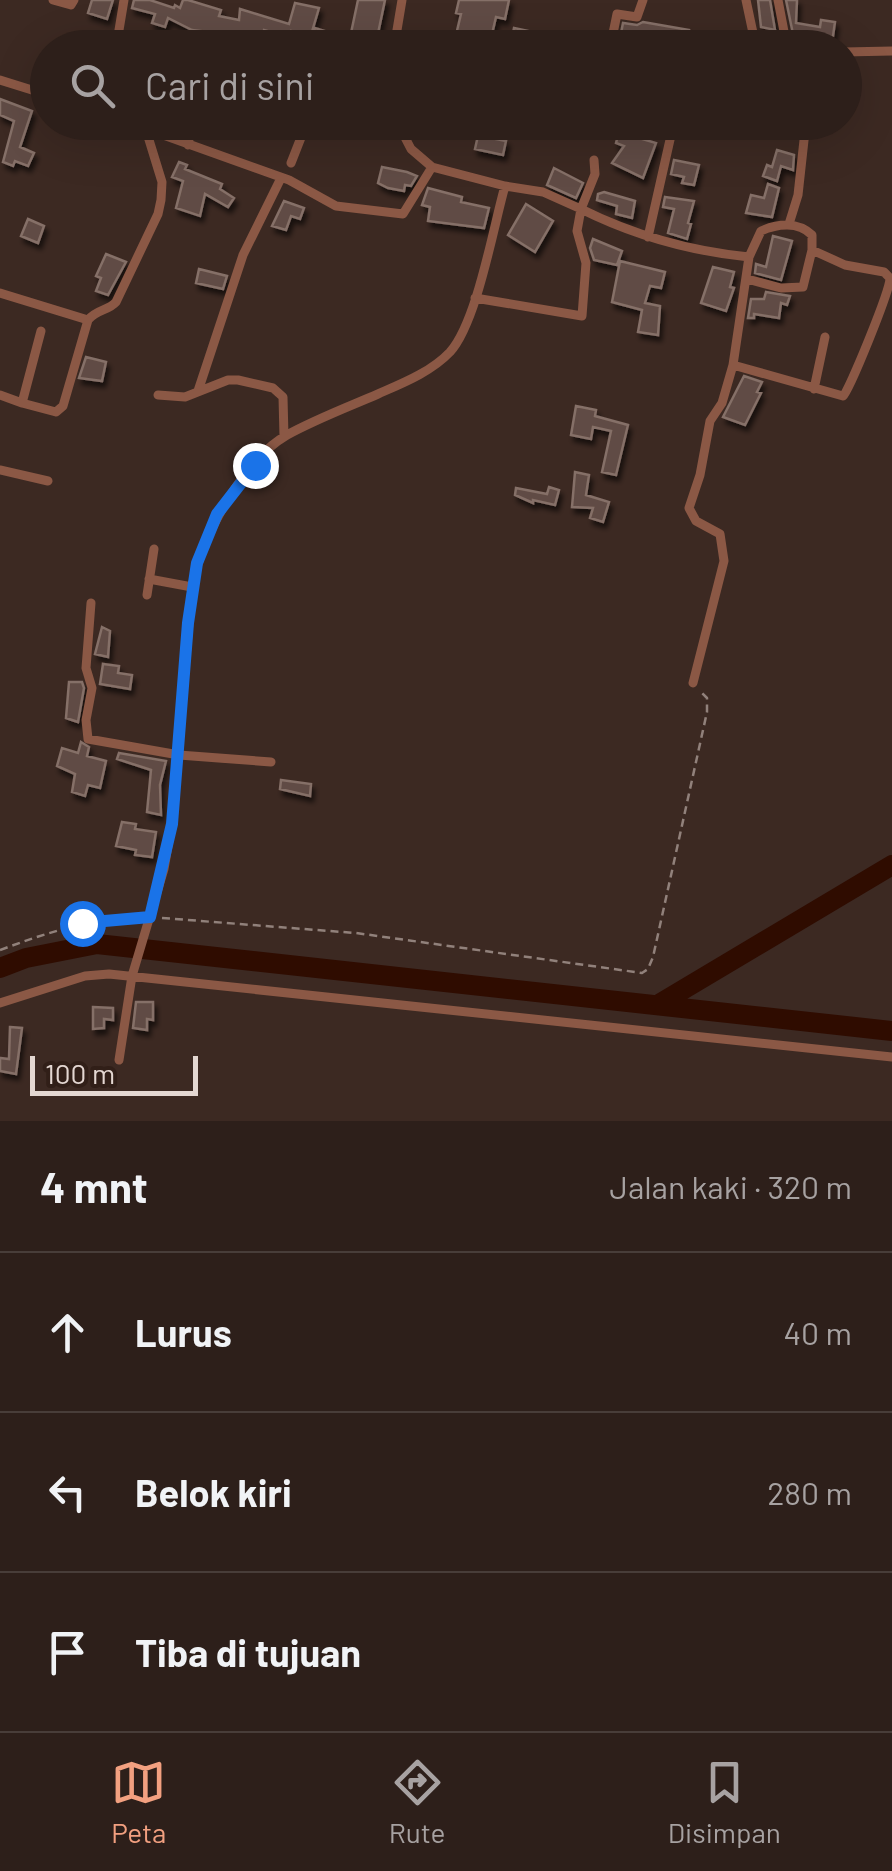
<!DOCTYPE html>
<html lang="id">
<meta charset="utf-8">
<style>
:root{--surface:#2d1f1a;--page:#352723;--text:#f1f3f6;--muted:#a7a2a2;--line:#483d39;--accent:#f2a080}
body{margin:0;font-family:Barlow,sans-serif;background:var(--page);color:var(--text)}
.scale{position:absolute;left:30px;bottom:25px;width:168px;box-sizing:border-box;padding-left:10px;border:5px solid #e4d7d2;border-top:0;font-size:28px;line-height:35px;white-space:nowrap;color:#e4d7d2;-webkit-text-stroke:8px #311f18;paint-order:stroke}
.stop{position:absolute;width:30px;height:30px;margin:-22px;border:8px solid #1a73e8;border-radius:50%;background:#fff}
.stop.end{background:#1a73e8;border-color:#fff;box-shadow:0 2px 10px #0008}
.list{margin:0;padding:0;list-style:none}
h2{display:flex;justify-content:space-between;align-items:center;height:130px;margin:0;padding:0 40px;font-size:42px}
h2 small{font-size:32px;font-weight:400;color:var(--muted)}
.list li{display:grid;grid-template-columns:65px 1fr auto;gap:30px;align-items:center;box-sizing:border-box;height:160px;padding:0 40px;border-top:2px solid var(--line)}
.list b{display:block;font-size:38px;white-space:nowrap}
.list em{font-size:32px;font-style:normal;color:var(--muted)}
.icon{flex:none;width:55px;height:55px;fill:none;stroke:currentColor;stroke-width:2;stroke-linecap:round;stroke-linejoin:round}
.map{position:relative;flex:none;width:892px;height:1121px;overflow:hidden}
.search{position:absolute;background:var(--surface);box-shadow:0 10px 40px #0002;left:30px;right:30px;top:30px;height:110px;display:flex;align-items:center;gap:25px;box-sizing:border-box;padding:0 35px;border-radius:55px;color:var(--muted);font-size:38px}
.sheet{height:610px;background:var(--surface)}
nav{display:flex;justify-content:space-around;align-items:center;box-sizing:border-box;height:140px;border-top:2px solid var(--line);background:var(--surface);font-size:28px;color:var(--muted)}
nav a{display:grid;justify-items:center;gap:5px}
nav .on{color:var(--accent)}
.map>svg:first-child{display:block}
</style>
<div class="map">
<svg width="892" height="1121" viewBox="0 0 892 1121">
<defs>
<filter id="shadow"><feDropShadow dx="3" dy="5.5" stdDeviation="2.5" flood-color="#0009"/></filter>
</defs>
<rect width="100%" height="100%" fill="#3c2922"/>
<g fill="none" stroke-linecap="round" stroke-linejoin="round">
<path stroke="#2f0c00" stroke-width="20" d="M0,968L26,958L97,944L892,1031
M659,1004L892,865"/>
</g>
<path fill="#614c44" stroke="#856f67" stroke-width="2.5" filter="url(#shadow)" d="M92,0H113L107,19L88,13Z
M134,0H150L174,8L175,5L180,8L183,0H188L221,10L219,16L239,20L240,9L289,24L295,3L319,8L311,35L291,31L290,37L264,30L259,48L207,40L209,32L192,30L168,18L165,27L152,23L155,14L132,8Z
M358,0H385L375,48L332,46L321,43L319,48H310L315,28L338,35L351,33Z
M459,0H509L505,19L496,17L489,47L455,39L461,14L456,13Z
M758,0H770L775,30L761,27Z
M786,0H797L796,23L820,27L821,20L835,22L832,43L793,34Z
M643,22L689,30L687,40L706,44V48H618L623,23L637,25Z
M514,28L566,39L564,48H510Z
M0,99L32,111L20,147L34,153L28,166L15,161L13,166L3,162L14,121L0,115Z
M481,122L498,125L496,139L506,141L503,155L475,149Z
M619,132L656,143L643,178L612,163L624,146L616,143Z
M777,150L794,155L793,170L781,166L777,181L763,176L767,165L772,167Z
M674,160L699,165L694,185L682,183L684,177L671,174Z
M179,162L187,165L185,169L222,184L220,189L234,198L228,207L205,194L200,216L176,208L183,181L172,177Z
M382,167L407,172L417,176L411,186L405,185L404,191L388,188L378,183Z
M554,168L583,183L576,198L547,185Z
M768,184L779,188L772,217L746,213L751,195L764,198Z
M428,188L462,197L461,202L489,208L484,228L428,221L430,207L422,205Z
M604,192L635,201L632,218L616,214L617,206L597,200L598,194Z
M665,197L694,201L688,223L691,224L687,239L668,233L674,209L663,207Z
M284,201L304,208L300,219L291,216L286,230L272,226Z
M526,204L553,221L535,252L508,235Z
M28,219L44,226L38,243L21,236Z
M773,236L792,241L781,280L755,273L756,264L766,267Z
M593,239L622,251L617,265L594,260L590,248Z
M106,254L126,262L108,295L96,291L101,278L96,276Z
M620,261L665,272L661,288L650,286L645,303L660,306L658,335L638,332L642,310L612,302Z
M713,267L734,272L730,287L734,288L726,311L701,303Z
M199,269L227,276L223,289L196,283Z
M766,292L790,296L787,305L781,303L779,318L754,314V318H748L751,299H764Z
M86,357L106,362L102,381L79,378Z
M744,376L762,382L757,392L761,393L745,425L723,417Z
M576,406L596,410L595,416L628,425L616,475L602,472L611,431L593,427L591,439L571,435Z
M575,472L589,475L586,495L609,502L603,522L590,518L593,508L572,507Z
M549,487L559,490L555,505L533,500V503L515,495L516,488L547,494Z
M102,627L110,631L108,657L95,654Z
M103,664L119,666L118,673L132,675L130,689L100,684Z
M69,682H82L84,688L78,722L66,718Z
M81,742L89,747L87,756L106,761L100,788L88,785L85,796L72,792L75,774L57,766L62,748L78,753Z
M119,753L166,761L160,785L161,815L147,812L151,770L117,759Z
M281,780L311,784L310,796L280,789Z
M122,822L136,824L135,829L156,832L152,857L135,855L136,850L116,846Z
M136,1002H153V1020L147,1019V1030L133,1028Z
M93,1007L113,1008V1020L104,1019V1028L93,1029Z
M10,1027L22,1028L16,1074L0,1071V1058L9,1059Z"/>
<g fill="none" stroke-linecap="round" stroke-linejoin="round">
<path stroke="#91817b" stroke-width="2.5" stroke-dasharray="8 5" stroke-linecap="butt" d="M162,918L356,933L642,973L648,969L653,957L707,712V698L701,692
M0,950C46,933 89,919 139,917"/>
<path stroke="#8b5845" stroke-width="9" d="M53,0L71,5L74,0
M746,0L753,33L815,48
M778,0L786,42
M116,48L124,0
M394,48L402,0
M610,48L617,14L637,17L643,0
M844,52L892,51
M0,80L48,95
M127,122L289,180L336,206L403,214L432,167
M397,122L411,149L432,167L505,186L543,192L581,209L577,231L586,263L582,316L475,298
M188,145L192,122
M594,160L595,174L581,209C633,235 690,251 749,257L761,231C777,224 798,221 812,235V250L803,287L781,288L747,279
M291,163L302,135L317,122
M789,224L798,195L806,122
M648,237L674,122
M0,293L88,320
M41,331L22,403L56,412L63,406L88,320C97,309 108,311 116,302L158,214L161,200L162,182L146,130
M733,365L843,396C849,391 890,291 890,278L884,272L845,265L812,250
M814,389L825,337
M198,391L243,255L281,178
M0,395L22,403
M158,395L185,397L228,380H238L273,388L283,397L284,437
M0,470L48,481
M149,579L192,587
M147,595L154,549
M91,603L86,668L92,688L86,720L88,739L179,755L271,762
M693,683L724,561L720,534L696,521L689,508L700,475L710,421L722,403L733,365L749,257
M0,1003L85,976L109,974L892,1057
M119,1060L132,976L164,869L172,823L192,587C202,537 242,461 287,435C316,419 348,407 378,394C403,383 431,372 450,352C477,322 493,228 505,186"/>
</g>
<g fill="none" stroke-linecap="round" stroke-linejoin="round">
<path stroke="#1a73e8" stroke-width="12" d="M82,923L150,917L172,824L188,623L197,563L217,514L255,465"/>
</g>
</svg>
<div class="scale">100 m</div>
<div class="stop" style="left:82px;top:923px"></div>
<div class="stop end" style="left:255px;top:465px"></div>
<div class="search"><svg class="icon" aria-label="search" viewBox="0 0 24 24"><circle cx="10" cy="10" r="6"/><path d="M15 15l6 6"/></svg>Cari di sini</div>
</div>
<section class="sheet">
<h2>4 mnt<small>Jalan kaki · 320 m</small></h2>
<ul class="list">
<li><svg class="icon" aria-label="ahead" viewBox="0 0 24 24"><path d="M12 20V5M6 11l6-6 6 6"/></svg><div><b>Lurus</b></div><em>40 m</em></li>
<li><svg class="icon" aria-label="left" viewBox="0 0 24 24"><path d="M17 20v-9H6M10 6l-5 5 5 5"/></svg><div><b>Belok kiri</b></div><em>280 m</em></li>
<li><svg class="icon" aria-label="arrive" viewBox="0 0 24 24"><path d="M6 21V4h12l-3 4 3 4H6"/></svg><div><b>Tiba di tujuan</b></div></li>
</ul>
</section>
<nav>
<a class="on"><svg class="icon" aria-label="map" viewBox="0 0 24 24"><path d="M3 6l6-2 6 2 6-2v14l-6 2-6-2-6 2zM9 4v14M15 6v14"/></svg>Peta</a>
<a><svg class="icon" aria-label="directions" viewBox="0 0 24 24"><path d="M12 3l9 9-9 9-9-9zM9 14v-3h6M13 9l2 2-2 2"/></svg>Rute</a>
<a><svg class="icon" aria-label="saved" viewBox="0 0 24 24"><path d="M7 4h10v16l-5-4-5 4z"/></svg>Disimpan</a>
</nav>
